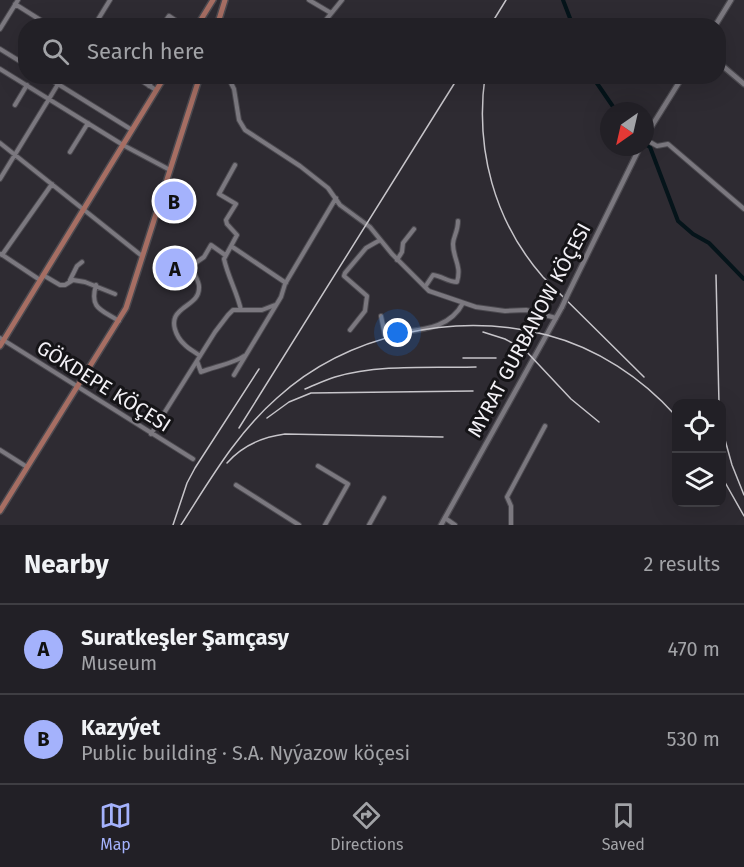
<!DOCTYPE html>
<meta charset="utf-8">
<style>
:root{--surface:#222026;--page:#2e2d32;--text:#f1f3f6;--muted:#a2a3a7;--line:#3f3e43;--accent:#a4b2fc}
body{margin:0;font-family:"Fira Sans",sans-serif;background:var(--page);color:var(--text)}
.controls{position:absolute;right:18px;bottom:18px;display:grid;overflow:hidden;border-radius:12px;box-shadow:0 6px 24px #0002}
.controls button{width:54px;height:54px;display:grid;place-items:center;padding:0;border:0;border-bottom:2px solid var(--line);background:var(--surface);color:var(--text);font:30px sans-serif}
.compass{position:absolute;left:600px;top:102px;width:54px;height:54px;border-radius:50%;background:var(--surface);box-shadow:0 6px 24px #0002;rotate:214deg}
.you{position:absolute;left:398px;top:333px;width:21px;height:21px;margin:-15px;border:4px solid #fff;border-radius:50%;background:#1a73e8;box-shadow:0 0 0 9px #1a73e833}
.badge{display:grid;place-items:center;width:39px;height:39px;border-radius:50%;background:var(--accent);color:#111;font-size:20px;font-weight:700}
.pin{position:absolute;translate:-50% -50%;border:3px solid #fff;box-shadow:0 2px 6px #0006}
.list{margin:0;padding:0;list-style:none}
h2{display:flex;justify-content:space-between;align-items:center;height:78px;margin:0;padding:0 24px;font-size:26px}
h2 small{font-size:20px;font-weight:400;color:var(--muted)}
.list li{display:grid;grid-template-columns:39px 1fr auto;gap:18px;align-items:center;box-sizing:border-box;height:90px;padding:0 24px;border-top:2px solid var(--line)}
.list b{display:block;font-size:22px;white-space:nowrap}
.list p{margin:0;font-size:20px;white-space:nowrap;color:var(--muted)}
.list em{font-size:20px;font-style:normal;color:var(--muted)}
.icon{flex:none;width:33px;height:33px;fill:none;stroke:currentColor;stroke-width:2;stroke-linecap:round;stroke-linejoin:round}
.map{position:relative;flex:none;width:744px;height:525px;overflow:hidden}
.search{position:absolute;background:var(--surface);box-shadow:0 6px 24px #0002;left:18px;right:18px;top:18px;height:66px;display:flex;align-items:center;gap:15px;box-sizing:border-box;padding:0 21px;border-radius:24px;color:var(--muted);font-size:22px}
.sheet{height:258px;background:var(--surface)}
nav{display:flex;justify-content:space-around;align-items:center;box-sizing:border-box;height:84px;border-top:2px solid var(--line);background:var(--surface);font-size:16px;color:var(--muted)}
nav a{display:grid;justify-items:center;gap:3px}
nav .on{color:var(--accent)}
.map>svg:first-child{display:block}
</style>
<div class="map">
<svg width="744" height="525" viewBox="0 0 744 525">
<rect width="100%" height="100%" fill="#2e2b32"/>
<g fill="none" stroke-linecap="round" stroke-linejoin="round">
<path stroke="#05141a" stroke-width="4" d="M563,0L573,26
M592,76L616,111
M645,144L650,147L678,221L693,234L709,243L744,279"/>
<defs>
<path id="minor" d="M309,0L331,13
M15,4L50,26
M94,26L110,0
M126,26L130,21L138,26
M162,26L169,16L184,26
M321,26L342,0
M0,29L18,0
M0,49L26,65
M0,69L123,145L170,170
M45,76L132,130
M134,76L156,90
M224,76L229,79L234,89L239,120L245,130L300,166L328,188L340,205L370,227L392,254L429,291L476,307L505,311L526,310L556,318
M149,86L155,76
M15,105L27,85
M645,139L657,146L668,144L744,209
M0,143L142,256
M70,152L88,123
M235,165L219,194L236,204L226,220L227,224L237,235L224,259C228,277 237,292 241,310
M0,179L63,76
M231,246L286,283
M1,254L40,280
M2,255L52,184
M397,260L402,252L403,243L414,229
M43,275L60,285H65L73,280L85,282L115,294
M70,280L77,266L82,262
M96,285C89,309 102,310 119,321
M425,287L433,275C442,276 448,282 457,282C462,265 453,259 453,244C453,237 458,232 458,221
M381,316L385,335C415,329 448,332 463,303
M350,330L365,311L367,296L344,276L345,273L366,248L380,240
M0,338L193,459
M200,356C195,352 189,349 185,345C176,337 169,321 179,312C186,304 199,301 199,288C200,281 193,274 191,266L204,257L211,245L225,255
M197,361L201,372C213,367 235,363 244,356
M234,375L281,297L285,284L336,198
M151,434L215,332L228,315L233,310H262L275,305
M0,450L27,467
M318,466L348,484L325,525
M236,485L299,525
M445,518L455,525
M369,525L384,498
M511,525V506L507,497L545,426"/>
<path id="tertiary" d="M715,26L731,0
M718,62L744,84
M645,137L683,76
M567,296L640,147
M441,525L562,307"/>
<path id="primary" d="M197,26L213,0
M217,26L225,0
M0,346L165,76
M0,511L126,308L200,76"/>
</defs>
<use href="#minor" stroke="#4b494f" stroke-width="6"/>
<use href="#tertiary" stroke="#4b494f" stroke-width="7"/>
<use href="#primary" stroke="#4b494f" stroke-width="8"/>
<use href="#minor" stroke="#7b787f" stroke-width="4"/>
<use href="#tertiary" stroke="#7b787f" stroke-width="4.5"/>
<use href="#primary" stroke="#a66e63" stroke-width="5"/>
<path stroke="#c7c5ca" stroke-width="1.5" d="M490,26L506,0
M485,76C475,149 494,221 543,277L644,377
M716,275L719,404
M483,332L505,339L525,350L571,399L599,422
M463,358H496
M305,389C315,385 325,380 335,377C378,364 432,368 476,367
M267,418L289,402L311,393L473,391
M239,428L459,76
M722,429L732,465L744,495
M227,463C242,446 262,437 285,434L443,437
M722,477L744,516
M173,525L187,483L195,468L259,369
M181,525C210,480 236,434 277,398C347,334 455,311 547,335C597,348 642,378 676,416"/>
<defs>
<path id="tertiary-bridge" d="M562,307L567,296"/>
</defs>
<use href="#tertiary-bridge" stroke="#4b494f" stroke-width="7" stroke-linecap="butt"/>
<use href="#tertiary-bridge" stroke="#7b787f" stroke-width="4.5"/>
</g>
<g text-anchor="middle" stroke-width="6" stroke-linejoin="round" paint-order="stroke">
<g font-size="20" fill="#f3f1f6" stroke="#151417">
<text transform="translate(529 330) rotate(-62)" y="7">MYRAT GURBANOW KÖÇESI</text>
<text transform="translate(104 386) rotate(32)" y="7">GÖKDEPE KÖÇESI</text>
</g>
</g>
</svg>
<div class="controls">
<button><svg class="icon" aria-label="locate" viewBox="0 0 24 24"><circle cx="12" cy="12" r="6"/><path d="M12 2v4M12 18v4M2 12h4M18 12h4"/></svg></button>
<button><svg class="icon" aria-label="layers" viewBox="0 0 24 24"><path d="M12 4l9 5-9 5-9-5zM3 14l9 5 9-5"/></svg></button>
</div>
<svg class="compass" viewBox="-18 -18 36 36"><path d="M0-13l5 13h-10z" fill="#e53935"/><path d="M0 13l5-13h-10z" fill="#a2a3a7"/></svg>
<div class="you"></div>
<div class="pin badge" style="left:175px;top:268px">A</div>
<div class="pin badge" style="left:174px;top:201px">B</div>
<div class="search"><svg class="icon" aria-label="search" viewBox="0 0 24 24"><circle cx="10" cy="10" r="6"/><path d="M15 15l6 6"/></svg>Search here</div>
</div>
<section class="sheet">
<h2>Nearby<small>2 results</small></h2>
<ul class="list">
<li><span class="badge">A</span><div><b>Suratkeşler Şamçasy</b><p>Museum</p></div><em>470 m</em></li>
<li><span class="badge">B</span><div><b>Kazyýet</b><p>Public building · S.A. Nyýazow köçesi</p></div><em>530 m</em></li>
</ul>
</section>
<nav>
<a class="on"><svg class="icon" aria-label="map" viewBox="0 0 24 24"><path d="M3 6l6-2 6 2 6-2v14l-6 2-6-2-6 2zM9 4v14M15 6v14"/></svg>Map</a>
<a><svg class="icon" aria-label="directions" viewBox="0 0 24 24"><path d="M12 3l9 9-9 9-9-9zM9 14v-3h6M13 9l2 2-2 2"/></svg>Directions</a>
<a><svg class="icon" aria-label="saved" viewBox="0 0 24 24"><path d="M7 4h10v16l-5-4-5 4z"/></svg>Saved</a>
</nav>
